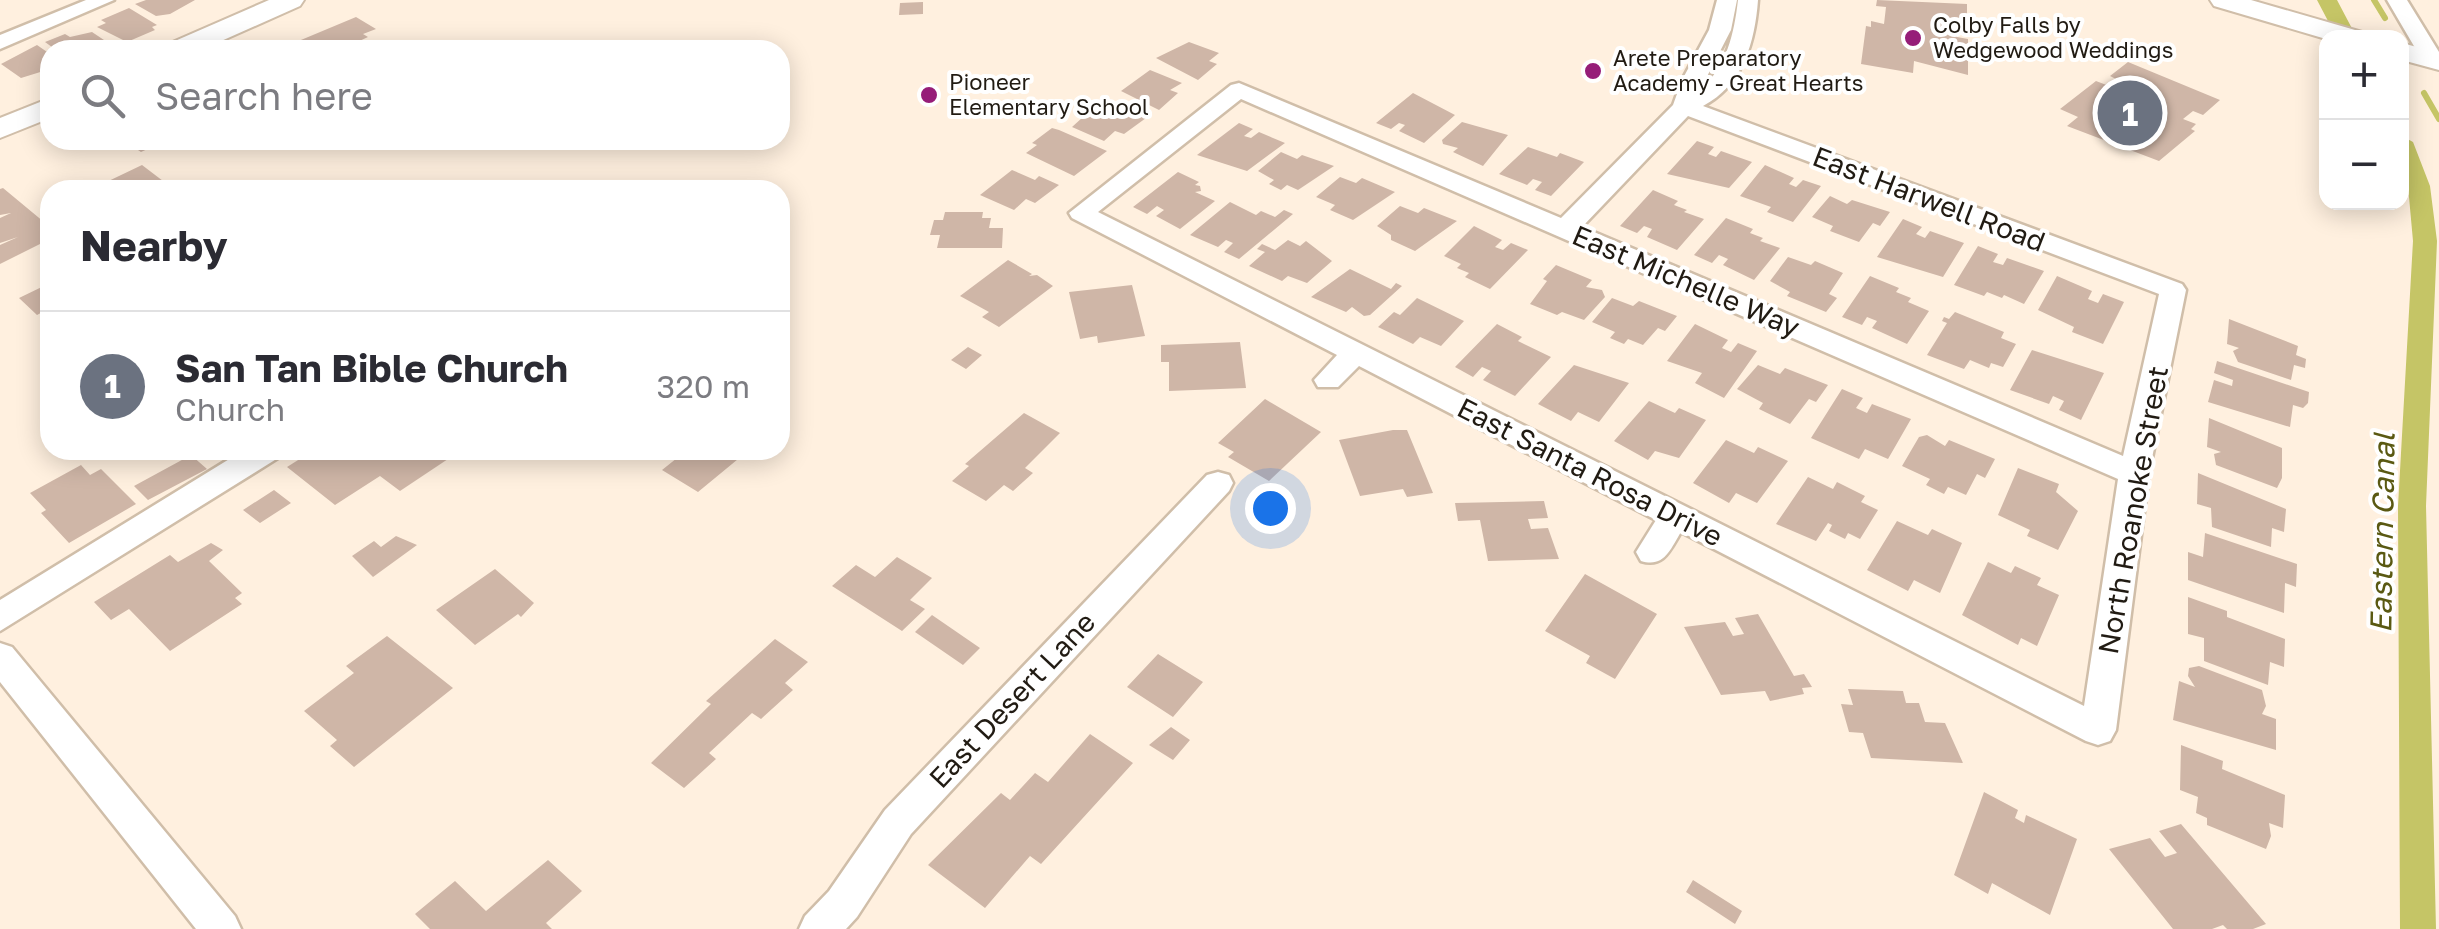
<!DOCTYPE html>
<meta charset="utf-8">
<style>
:root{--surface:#fff;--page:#f7f7f7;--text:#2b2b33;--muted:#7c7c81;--line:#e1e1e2;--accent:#b45309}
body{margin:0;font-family:"Golos Text",sans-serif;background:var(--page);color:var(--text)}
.controls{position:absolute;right:30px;top:30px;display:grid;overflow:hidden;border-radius:20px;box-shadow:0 5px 25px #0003}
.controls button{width:90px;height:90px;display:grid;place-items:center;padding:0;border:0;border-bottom:2px solid var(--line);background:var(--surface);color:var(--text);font:50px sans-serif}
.you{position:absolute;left:1270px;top:508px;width:35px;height:35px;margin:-25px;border:8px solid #fff;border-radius:50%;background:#1a73e8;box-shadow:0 0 0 15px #1a73e833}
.badge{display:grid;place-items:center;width:65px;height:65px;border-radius:50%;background:var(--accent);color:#fff;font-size:32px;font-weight:700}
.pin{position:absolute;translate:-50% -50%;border:5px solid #fff;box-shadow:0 2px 10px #0006}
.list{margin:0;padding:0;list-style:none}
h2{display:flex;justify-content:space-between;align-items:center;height:130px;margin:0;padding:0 40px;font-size:42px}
h2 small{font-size:32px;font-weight:400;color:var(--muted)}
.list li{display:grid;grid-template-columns:65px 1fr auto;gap:30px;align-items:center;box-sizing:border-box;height:150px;padding:0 40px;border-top:2px solid var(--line)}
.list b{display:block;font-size:38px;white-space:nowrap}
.list p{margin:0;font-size:32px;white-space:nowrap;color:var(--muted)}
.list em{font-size:32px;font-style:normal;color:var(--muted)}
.icon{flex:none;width:55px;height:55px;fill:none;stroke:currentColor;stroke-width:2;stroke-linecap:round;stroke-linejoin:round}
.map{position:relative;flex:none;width:2439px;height:929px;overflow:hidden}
.search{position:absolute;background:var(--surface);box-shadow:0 5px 25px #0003;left:40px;top:40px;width:750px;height:110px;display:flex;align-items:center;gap:25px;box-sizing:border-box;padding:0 35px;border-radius:30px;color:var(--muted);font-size:38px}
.panel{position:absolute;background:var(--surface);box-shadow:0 5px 25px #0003;left:40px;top:180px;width:750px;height:280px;border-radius:30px}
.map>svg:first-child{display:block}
</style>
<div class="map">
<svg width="2439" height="929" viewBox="0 0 2439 929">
<rect width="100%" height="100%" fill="#fff0df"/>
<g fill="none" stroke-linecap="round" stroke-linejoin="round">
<path stroke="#c5c566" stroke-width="6" d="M2374,0L2385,18
M2424,93L2439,119"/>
<path fill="#c5c566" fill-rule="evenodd" d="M2317,0H2337L2357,38H2337Z
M2402,136L2413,142L2430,186L2437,241L2426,506L2436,929H2400L2398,506L2413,241L2408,186L2402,169Z"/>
</g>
<path fill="#cfb6a7" d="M146,0H195L170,14L156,16L135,4Z
M1877,0L1967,4V21L1957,19V37L1968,39V75L1914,61L1913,73L1861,64L1866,26L1871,27V21L1884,24L1886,7L1876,6Z
M923,2V14L899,15L900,3Z
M129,8L157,25L152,27L155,30L127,42L97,27L106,23L101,20Z
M356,17L376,29L363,34L368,37L340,50H277Z
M92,32L110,44L100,48L104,50H56L45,42L65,34L70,37Z
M1189,42L1219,53L1209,61L1217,64L1198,80L1156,58Z
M37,45L50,54V69L21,78L1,64Z
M2128,62L2220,100L2203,115L2193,111L2183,119L2196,124L2191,129L2195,131L2159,161L2067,126L2078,117L2060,109L2096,81L2109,86L2118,80L2110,76Z
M1150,70L1182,83L1170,90L1178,93L1159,110L1121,91Z
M1413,93L1455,115L1424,143L1399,131L1405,125L1399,123L1391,129L1376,123Z
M1095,102L1124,113L1127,110L1146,118L1124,134L1115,131L1104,141L1072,127L1083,117L1079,114Z
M1462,122L1508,135L1483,166L1453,152L1458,148L1443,144L1442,140Z
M1239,123L1253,129L1244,136L1251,138L1259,132L1285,143L1247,171L1197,155Z
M1052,128L1059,130L1107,151L1074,176L1026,153L1037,145L1032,143Z
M123,140H167L141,152Z
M1697,141L1714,147L1708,154L1716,157L1721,151L1752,162L1729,188L1667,174Z
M1528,147L1557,157L1560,153L1584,162L1551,196L1535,190L1542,182L1533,179L1527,185L1499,174Z
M1281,152L1297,159L1302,155L1334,166L1298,190L1287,185L1281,190L1269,184L1274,180L1258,171Z
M142,165L163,181L144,190H101L96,187Z
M1765,165L1794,178L1789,184L1796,187L1803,180L1821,186L1793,222L1767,212L1771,207L1740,196Z
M1012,170L1035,180L1039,176L1059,185L1035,203L1026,199L1014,210L980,195Z
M1178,172L1199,182L1195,185L1200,186L1201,191L1195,192L1215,201L1180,229L1156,216L1164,210L1157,206L1147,214L1133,207Z
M1340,177L1356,183L1362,178L1395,192L1353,220L1330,210L1335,205L1316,197Z
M3,188L50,227V239L0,264V245L18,237L0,243V218L11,213L0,215V189Z
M1653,190L1678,201L1674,205L1687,210L1684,212L1704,219L1677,250L1647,237L1652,229L1644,226L1637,233L1620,226Z
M1830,196L1847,204L1852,200L1890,212L1880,226L1873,223L1859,242L1830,231L1833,226L1812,217Z
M1230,202L1256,215L1261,211L1275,217L1284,210L1293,214L1239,259L1224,252L1233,243L1226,240L1218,247L1190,235Z
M1400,206L1418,213L1424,208L1457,221L1415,251L1391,240V235L1377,226Z
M945,212H983L982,218H991L989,228H1003L1002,248H937L940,235H930L934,220H943Z
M1726,218L1753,229L1750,233L1763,238L1760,241L1780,248L1754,280L1723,265L1728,259L1719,255L1712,263L1694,255Z
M1903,219L1922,227L1916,234L1925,238L1930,231L1964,243L1943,277L1877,257Z
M1474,226L1502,240L1495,247L1503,250L1511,243L1528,250L1490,289L1465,277L1469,273L1457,268L1461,264L1444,256Z
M1288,240L1300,246L1306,241L1332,261L1307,283L1288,276L1282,281L1249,266L1265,252L1257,249L1262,244L1275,250Z
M1978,246L1998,254L1993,262L2003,265L2007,258L2044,271L2024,304L2004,295L2002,298L1987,292L1984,296L1954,285Z
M1788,257L1811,265L1815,261L1843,273L1829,294L1837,298L1826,312L1787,296L1790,292L1770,281Z
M1008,260L1032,274L1029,276L1037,275L1053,286L999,327L982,317L989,312L960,296Z
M1556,265L1592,280L1586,287L1602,290L1605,297L1584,320L1562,312L1557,315L1530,304L1547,281L1543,279Z
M1350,269L1391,289L1396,283L1402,286L1370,315L1364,316L1352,307L1346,312L1311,297Z
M1870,276L1899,288L1896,292L1911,298L1908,302L1929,311L1907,344L1872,328L1877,321L1867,317L1862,325L1842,317Z
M2057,276L2092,291L2088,299L2098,303L2103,294L2124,302L2103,344L2072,332L2074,327L2038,310Z
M50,283V308L37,315L19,298Z
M1132,285L1145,336L1098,343L1097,336L1080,339L1069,292Z
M1417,298L1464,321L1441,346L1420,337L1413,344L1378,327L1394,312L1400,315Z
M1612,298L1633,306L1639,301L1677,316L1665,331L1658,328L1643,345L1628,339L1624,344L1610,338L1615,332L1592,322Z
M1955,312L2004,332L2001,338L2016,344L2003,367L1991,363L1989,368L1970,360L1964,369L1927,355L1947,323L1942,321L1944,317L1949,319Z
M2229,319L2298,346L2296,355L2306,359L2305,368L2294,365L2291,380L2238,362L2233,351L2239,348L2227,344Z
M1497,324L1522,337L1518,341L1551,357L1515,396L1483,380L1491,371L1482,367L1473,377L1455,367Z
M1695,324L1728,340L1722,348L1731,352L1738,343L1757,351L1724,398L1695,383L1702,373L1667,361Z
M1240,342L1246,388L1169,391V362H1161V345Z
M968,347L982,355L966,369L951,360Z
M2032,350L2104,373L2081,420L2059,410L2064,401L2053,396L2049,404L2010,390Z
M2217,361L2309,392L2308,403L2303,408L2293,405L2290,427L2208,402L2214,380L2232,386L2233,380L2214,373Z
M1574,365L1629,383L1599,422L1578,412L1571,421L1538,404Z
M1758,365L1780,374L1785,368L1828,385L1816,402L1809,399L1790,424L1759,409L1763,403L1737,389Z
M1842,389L1863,398L1856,408L1867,413L1872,404L1911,419L1888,459L1865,449L1859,459L1811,438Z
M1265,399L1321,432L1269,481L1228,457L1234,452L1218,443Z
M1649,401L1675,413L1679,408L1706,420L1679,458L1655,451L1648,460L1614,441Z
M1024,413L1060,433L1025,468L1033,473L1013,491L1004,485L986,501L952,481L969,466L965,464Z
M2209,418L2282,448V478L2277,488L2216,465L2214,454L2221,452L2207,447Z
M1393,430H1407L1433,493L1407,497L1403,489L1360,496L1339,440Z
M1927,435L1945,446L1949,440L1995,459L1985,478L1977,474L1966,495L1948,487L1944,494L1926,485L1930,479L1902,466L1919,437Z
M1726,440L1754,453L1758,447L1788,461L1757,503L1736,493L1729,503L1693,483Z
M314,450H454L444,456L448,459L400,491L380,476L335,505L287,467Z
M663,450H749L698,492L662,470L677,458Z
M191,455L207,469L148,500L134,486Z
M81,465L90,475L101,469L136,504L69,543L41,513L46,510L30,493Z
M2018,468L2059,484L2056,492L2078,511L2058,550L2027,536L2030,530L1998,515Z
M2198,473L2286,509L2284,532L2272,528L2271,547L2212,527L2211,508L2197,504Z
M1808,477L1833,489L1837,482L1865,496L1861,502L1878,510L1860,539L1848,533L1845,539L1829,531L1832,525L1828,523L1816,541L1776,524Z
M274,490L291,503L260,523L243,510Z
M1544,501L1548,518L1528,519L1531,529L1548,528L1559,559L1488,561L1480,520L1458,521L1455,503Z
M1897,521L1928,535L1932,529L1962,543L1940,593L1914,580L1908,591L1867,570Z
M2205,533L2297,564L2296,587L2285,583L2284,613L2188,580V552L2203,557Z
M396,536L417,545L373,577L352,556L374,541L381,547Z
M211,543L223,550L209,561L242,593L235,598L242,604L170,651L129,609L111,620L94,602L170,555L178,562Z
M897,557L932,578L910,600L925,609L902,631L832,586L856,565L875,577Z
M1988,562L2011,573L2015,566L2041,578L2037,585L2059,595L2037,646L2021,638L2018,645L1962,615Z
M495,569L534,603L521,617L518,614L475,645L436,610Z
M1585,574L1657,614L1615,679L1586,663L1590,656L1545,631Z
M2188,597L2227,611V617L2285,639L2284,667L2270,662L2268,685L2204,661V638L2188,634Z
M1758,614L1794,676L1804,674L1812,687L1802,688L1804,694L1770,701L1765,691L1721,695L1684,627L1725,622L1733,636L1744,634L1735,618Z
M932,615L980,648L963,665L915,632Z
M387,636L453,688L354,767L330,746L337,740L304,711L354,673L346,666Z
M775,639L808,662L785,683L793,690L761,719L752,713L709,753L716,759L684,788L651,763L711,704L706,701Z
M1158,654L1203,682L1173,717L1127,687Z
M2199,666L2262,690L2266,706L2262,714L2276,719V750L2173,720L2179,681L2195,687L2188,676L2189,668Z
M1848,689L1903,691L1906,703H1919L1925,722L1945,723L1963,763L1871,758L1863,733L1849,732L1841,704L1853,705Z
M1171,727L1190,740L1173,760L1149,745Z
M1090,734L1133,763L1041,864L1030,856L985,908L928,865L1001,793L1010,800L1035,773L1048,782Z
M2181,745L2223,761L2222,769L2285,795L2283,828L2269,823L2271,836L2266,849L2207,825V818L2196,813L2198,797L2180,790Z
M1984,792L2018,810L2015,818L2024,823L2026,815L2077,839L2050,915L1992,883L1988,894L1954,875Z
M2181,824L2266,924L2253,929H2227L2223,925L2212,929H2173L2109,849L2150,838L2165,857L2177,853L2159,831Z
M548,860L582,891L546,923L552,929H430L415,914L455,881L486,911Z
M1693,880L1742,911L1735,924L1686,892Z"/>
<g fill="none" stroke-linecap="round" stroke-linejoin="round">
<defs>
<path id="minor" d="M86,0H114L0,49V35Z
M1717,0H1737L1731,30L1700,90C1727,66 1734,34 1738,0H1758C1755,42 1743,85 1703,106L2182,284L2186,290L2149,473L2116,730L2110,741L2098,745L2086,741L1681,532C1670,550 1664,568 1641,561L1636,552L1656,520L1359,366L1338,387H1318L1314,380L1337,355L1072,218L1069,213L1231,85L1239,83L1561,218L1673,105L1682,80L1709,30ZM1241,99L2118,479L2084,706L1098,212ZM1688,116L2159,294L2123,456L1582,227Z
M2387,0H2407L2439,52V65H2425Z
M244,450H282L278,458L0,631V600Z
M1218,472L1229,475L1233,483L1229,491L911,834L857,917L846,929H799L805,916L829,891L885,810L1207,475Z
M0,643L12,647L235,916L241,929H196L0,682Z"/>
<path id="major" d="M269,0H304L300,6L201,50H164L168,44Z
M2210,0H2251L2362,32L2365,38L2326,39L2214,6Z
M2402,43L2439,53V70L2402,60Z
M50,98V118L0,138V118Z"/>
</defs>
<use href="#minor" stroke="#d0bea9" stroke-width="5"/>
<use href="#major" stroke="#d0bea9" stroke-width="4"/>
<use href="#minor" fill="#fff" fill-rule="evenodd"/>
<use href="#major" fill="#fff" fill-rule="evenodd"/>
</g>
<g fill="#961d78" stroke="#fff" stroke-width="4">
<circle cx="1913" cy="38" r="10"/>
<circle cx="1593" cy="71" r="10"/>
<circle cx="929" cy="95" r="10"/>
</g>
<g text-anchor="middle" stroke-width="8" stroke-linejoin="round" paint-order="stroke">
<g font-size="22" fill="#211b13" stroke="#fff" text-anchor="start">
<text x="1933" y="33">Colby Falls by<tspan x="1933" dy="25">Wedgewood Weddings</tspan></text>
<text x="1613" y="66">Arete Preparatory<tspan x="1613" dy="25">Academy - Great Hearts</tspan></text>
<text x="949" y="90">Pioneer<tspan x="949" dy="25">Elementary School</tspan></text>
</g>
<g font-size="28" fill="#211b13" stroke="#fff">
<text transform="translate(1929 199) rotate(21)" y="10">East Harwell Road</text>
<text transform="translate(1686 281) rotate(23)" y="10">East Michelle Way</text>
<text transform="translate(1590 472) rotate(27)" y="10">East Santa Rosa Drive</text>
<text transform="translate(2133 510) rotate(-80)" y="10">North Roanoke Street</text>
<text transform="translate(1012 700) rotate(-47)" y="10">East Desert Lane</text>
</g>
<g font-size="30" font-style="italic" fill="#5a5912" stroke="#fff">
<text transform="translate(2383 533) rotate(-89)" y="10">Eastern Canal</text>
</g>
</g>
</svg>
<div class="controls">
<button>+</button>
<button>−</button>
</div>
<div class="you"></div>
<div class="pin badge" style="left:2130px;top:113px;background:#6b7280">1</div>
<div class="search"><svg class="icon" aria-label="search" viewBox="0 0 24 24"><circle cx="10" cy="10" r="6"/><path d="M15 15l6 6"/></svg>Search here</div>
<section class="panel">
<h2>Nearby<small></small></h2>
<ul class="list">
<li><span class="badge" style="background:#6b7280">1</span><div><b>San Tan Bible Church</b><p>Church</p></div><em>320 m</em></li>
</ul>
</section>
</div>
